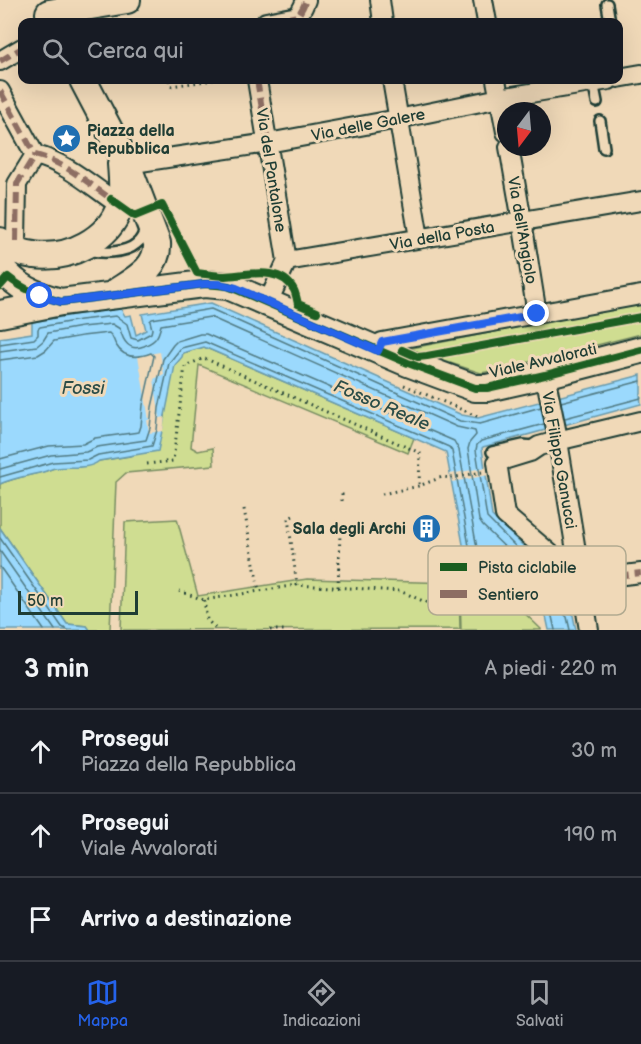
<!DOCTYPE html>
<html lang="it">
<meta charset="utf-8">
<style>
:root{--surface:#171b24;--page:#20242c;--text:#f1f3f6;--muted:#9ea1a6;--line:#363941;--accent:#2563eb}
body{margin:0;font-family:"Balsamiq Sans",sans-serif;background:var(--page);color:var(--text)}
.compass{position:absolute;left:497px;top:102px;width:54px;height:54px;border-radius:50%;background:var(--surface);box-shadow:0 6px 24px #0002;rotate:196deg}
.scale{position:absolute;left:18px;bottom:15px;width:120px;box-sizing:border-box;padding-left:6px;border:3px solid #1f3d34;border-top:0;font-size:16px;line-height:21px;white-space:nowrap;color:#1f3d34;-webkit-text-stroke:4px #f0d9b8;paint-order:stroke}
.stop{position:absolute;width:18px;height:18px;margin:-14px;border:4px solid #2563eb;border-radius:50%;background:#fff}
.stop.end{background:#2563eb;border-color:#fff;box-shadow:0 2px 6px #0008}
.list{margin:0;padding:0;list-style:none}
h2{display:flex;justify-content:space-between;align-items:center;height:78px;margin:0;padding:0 24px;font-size:26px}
h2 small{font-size:20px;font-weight:400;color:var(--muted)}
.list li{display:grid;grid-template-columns:39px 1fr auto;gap:18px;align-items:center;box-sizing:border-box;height:84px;padding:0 24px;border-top:2px solid var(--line)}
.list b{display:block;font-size:22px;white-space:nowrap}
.list p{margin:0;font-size:20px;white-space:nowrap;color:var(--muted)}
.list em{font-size:20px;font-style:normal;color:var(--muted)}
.icon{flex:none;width:33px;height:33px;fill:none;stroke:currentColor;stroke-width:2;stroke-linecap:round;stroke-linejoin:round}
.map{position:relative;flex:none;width:641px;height:630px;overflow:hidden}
.search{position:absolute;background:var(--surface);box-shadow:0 6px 24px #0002;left:18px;right:18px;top:18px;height:66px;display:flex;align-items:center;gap:15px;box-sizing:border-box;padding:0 21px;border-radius:12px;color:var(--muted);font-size:22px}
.sheet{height:330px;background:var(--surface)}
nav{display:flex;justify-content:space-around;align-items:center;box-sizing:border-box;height:84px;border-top:2px solid var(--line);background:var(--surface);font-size:16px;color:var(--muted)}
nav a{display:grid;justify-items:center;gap:3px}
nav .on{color:var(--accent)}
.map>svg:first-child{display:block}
</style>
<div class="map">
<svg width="641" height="630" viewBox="0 0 641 630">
<rect width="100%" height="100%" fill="#f0d9b8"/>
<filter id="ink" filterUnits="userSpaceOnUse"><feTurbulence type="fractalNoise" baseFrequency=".0167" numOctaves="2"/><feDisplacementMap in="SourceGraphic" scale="12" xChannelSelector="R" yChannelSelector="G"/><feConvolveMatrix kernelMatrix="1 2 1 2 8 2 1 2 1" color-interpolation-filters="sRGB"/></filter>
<g filter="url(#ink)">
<path fill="#cfdd91" stroke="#778d62" stroke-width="1.5" d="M641,303V334L497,370L481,373L407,349Z
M204,347L414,438L408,453L199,365L191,447L198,451L213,448L214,465L126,473L116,482L110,630H90L87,626L67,624L0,528V484C17,476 37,475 54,468L130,456L165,417C165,408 171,372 175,365C178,360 181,358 183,353Z
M177,519L198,596L307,579L454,583V588L459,589L460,629L121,630L125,522Z
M490,580L541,629V630H461L460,587Z"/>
<path fill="#9bd9fd" stroke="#699bad" stroke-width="1.5" d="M211,303L462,415L478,418L641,375V394L640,395L641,404L483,447L482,448L492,516L534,556L525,567L573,615L576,630H549L546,616L489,562L467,566L446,452L204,347L183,353L182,357L175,365L158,451L99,461C89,470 69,466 57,468C52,468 47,471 43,472C28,476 13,478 0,484V338L32,333V322L79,314L121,309L125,316L131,315L136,335L146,330L142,314Z
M0,528L67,624L87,626L90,630H0Z"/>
<path fill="#f0d9b8" d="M160,352L164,374L154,379L160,418L165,417L163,431L149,433L147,420H149L138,356Z
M488,467L489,475L452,482L450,474Z"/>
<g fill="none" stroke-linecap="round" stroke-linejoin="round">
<path stroke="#517b84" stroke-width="1.5" d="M0,344L34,339L38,335V329L40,327L80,320L116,316L127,324L131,338L138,340L151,333L152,329L150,321L152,319L211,309L460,421L480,424L541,407
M0,351L37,346L43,341L48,333L81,327L112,324L120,329C123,341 129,352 144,346C148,344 153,342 156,338C159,334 160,329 161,325L210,317L457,427L475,431L476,435L470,442L468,449L479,520L483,526L513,555L514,558L512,561L509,562C498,553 496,547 480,550L477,548L459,450L454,441L206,334H200L177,341L173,345L163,359L152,407L150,428L146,440L97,447L86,452L51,455L0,469
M0,360L38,355L46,350L54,341L82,336L109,333C114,337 113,340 116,345C124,359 138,358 151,353L154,356L143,405L141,426L139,432L95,438L83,444L49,446L0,459
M561,402L641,381
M565,418L641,398
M544,424L481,441L477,445L476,450L487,518L524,555V558L519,565L520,570L567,617L570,630
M0,477L53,462L88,460L98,455L152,446L157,430L159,408L169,363L181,348L205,342L449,447L452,451L471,557C478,561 486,554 493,558L551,612L555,630
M0,538L62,627L68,630
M0,551L55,630
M0,567L44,630"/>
<defs>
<path id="lane" d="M607,4L610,22
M593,82L597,102
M600,121L604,148
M88,250C101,254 126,253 136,244C142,240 144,233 146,227
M492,452L523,445L533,446
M534,565L574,602H585"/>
<path id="street" d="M380,0L383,22
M483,0L487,22
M266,22L298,16L303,7L306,0
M0,61L22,48
M618,78L641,74
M257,80L287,261
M392,80L419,238
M496,80L506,132
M0,91L35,155C64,162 87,182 111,199
M509,147L522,221L537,314
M127,164L268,143L398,119L500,98L609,80
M16,241L17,184L35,155
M287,261L641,201
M268,302L287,261
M378,351L382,342L641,295
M545,375L556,429L589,630
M581,580L505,515L497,462L530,452L539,446L557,441L641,421
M581,580L641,573"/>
<path id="secondary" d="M49,13L127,0
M83,80L127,164L157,243C159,268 134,280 116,292
M0,241C10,248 22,254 34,255C68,260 109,240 120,206C124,192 122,178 121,164
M0,266C17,288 35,295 61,302L204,284L228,286L408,363L475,388H487L545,375L641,350
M0,314L61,302"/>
</defs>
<use href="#lane" stroke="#1f3d34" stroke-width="14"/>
<use href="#street" stroke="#1f3d34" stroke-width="22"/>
<use href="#secondary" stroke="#1f3d34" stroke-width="30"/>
<path stroke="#1f3d34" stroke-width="3" stroke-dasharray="1.5 4.5" stroke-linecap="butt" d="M169,80L171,86L213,80
M404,385L479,417
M147,464L173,461L185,366L204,358L420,453L419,486
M382,494L419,486L442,477L451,478L482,472
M342,501V492
M244,509L259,591
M293,516L288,518L297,585L400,591L444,610
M338,587L340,534
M179,591L204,600L297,585
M204,600L207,620L217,630
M270,630H286"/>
<use href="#lane" stroke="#f0d9b8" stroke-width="9"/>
<use href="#street" stroke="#f0d9b8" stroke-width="18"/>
<use href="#secondary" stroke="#f0d9b8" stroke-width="26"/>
<path stroke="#8d6e63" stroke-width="6" stroke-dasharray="12 6" stroke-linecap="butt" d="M266,22L298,16L303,7L306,0
M0,61L22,48
M257,80L268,143
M0,91L35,155C64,162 87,182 111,199
M16,241L17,184L35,155
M581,580L641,573"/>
<defs>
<path id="cycleway" d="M111,199L135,216L162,205L197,273C206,274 216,276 225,276C247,275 281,265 294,290C296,294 297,300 298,304L317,312
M0,286L8,277C24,290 41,296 61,302L204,284L228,286L408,363L475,388H487L545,375L641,350
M402,350L418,357L427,356L641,317"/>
</defs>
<use href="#cycleway" stroke="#f0d9b8" stroke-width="11"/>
<use href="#cycleway" stroke="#1b5e20" stroke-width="8"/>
</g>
</g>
<g fill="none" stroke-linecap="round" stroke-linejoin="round" filter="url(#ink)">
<path stroke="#2563eb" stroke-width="8" d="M40,296L61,302L204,284H219L236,288L378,351L382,342L537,314"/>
</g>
<defs>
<symbol id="sight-disc" viewBox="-11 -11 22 22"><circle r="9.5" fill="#1f6fb2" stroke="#f0d9b8"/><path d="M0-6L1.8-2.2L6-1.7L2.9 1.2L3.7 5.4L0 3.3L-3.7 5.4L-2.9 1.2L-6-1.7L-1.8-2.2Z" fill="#fff"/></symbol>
<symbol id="building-disc" viewBox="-11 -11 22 22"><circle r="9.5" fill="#1f6fb2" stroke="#f0d9b8"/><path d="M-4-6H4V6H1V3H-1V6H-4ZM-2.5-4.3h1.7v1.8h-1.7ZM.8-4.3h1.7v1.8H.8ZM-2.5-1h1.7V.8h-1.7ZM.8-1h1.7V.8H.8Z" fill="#fff"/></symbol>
</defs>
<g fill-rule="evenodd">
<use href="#sight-disc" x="50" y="122" width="33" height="33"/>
<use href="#building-disc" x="410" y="512" width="33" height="33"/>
</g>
<g text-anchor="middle" stroke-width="6" stroke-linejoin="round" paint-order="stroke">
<g font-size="16" fill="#1f3d34" stroke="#f0d9b8">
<text transform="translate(368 124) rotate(-11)" y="6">Via delle Galere</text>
<text transform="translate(272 170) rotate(81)" y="6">Via del Pantalone</text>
<text transform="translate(523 230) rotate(80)" y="6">Via dell'Angiolo</text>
<text transform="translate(442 235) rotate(-10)" y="6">Via della Posta</text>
<text transform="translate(543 360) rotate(-13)" y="6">Viale Avvalorati</text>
<text transform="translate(560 460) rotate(80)" y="6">Via Filippo Ganucci</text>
</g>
<g font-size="16" font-weight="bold" fill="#1f3d34" stroke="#f0d9b8" text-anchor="start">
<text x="87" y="136">Piazza della<tspan x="87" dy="18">Repubblica</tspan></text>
<text x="406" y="534" text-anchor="end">Sala degli Archi</text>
</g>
<g font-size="18" font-style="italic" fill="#2b4d48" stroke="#f0d9b8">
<text x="83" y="394">Fossi</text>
<text transform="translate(382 405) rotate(23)" y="6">Fosso Reale</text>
</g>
</g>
<rect x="428" y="546" width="198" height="69" rx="9" fill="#f0d9b8" stroke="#b1aa90" stroke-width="1.5"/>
<rect x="440" y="563" width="27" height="8" fill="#1b5e20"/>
<rect x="440" y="590" width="27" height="8" fill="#8d6e63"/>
<g font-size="16" fill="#1f3d34">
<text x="478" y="573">Pista ciclabile</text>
<text x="478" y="600">Sentiero</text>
</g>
</svg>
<svg class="compass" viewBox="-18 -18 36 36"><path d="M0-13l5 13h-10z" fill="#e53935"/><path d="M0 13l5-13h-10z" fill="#9ea1a6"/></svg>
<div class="scale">50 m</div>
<div class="stop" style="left:40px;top:296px"></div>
<div class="stop end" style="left:537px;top:314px"></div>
<div class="search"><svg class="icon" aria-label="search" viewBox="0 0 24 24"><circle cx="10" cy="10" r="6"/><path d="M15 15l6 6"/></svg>Cerca qui</div>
</div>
<section class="sheet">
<h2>3 min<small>A piedi · 220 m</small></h2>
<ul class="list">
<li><svg class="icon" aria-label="ahead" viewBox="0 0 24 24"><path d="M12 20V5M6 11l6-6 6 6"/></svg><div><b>Prosegui</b><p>Piazza della Repubblica</p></div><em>30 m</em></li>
<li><svg class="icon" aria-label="ahead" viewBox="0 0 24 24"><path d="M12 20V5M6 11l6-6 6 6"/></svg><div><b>Prosegui</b><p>Viale Avvalorati</p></div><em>190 m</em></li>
<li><svg class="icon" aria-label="arrive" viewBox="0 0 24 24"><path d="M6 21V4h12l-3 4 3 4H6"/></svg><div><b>Arrivo a destinazione</b></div></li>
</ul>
</section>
<nav>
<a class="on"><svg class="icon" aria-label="map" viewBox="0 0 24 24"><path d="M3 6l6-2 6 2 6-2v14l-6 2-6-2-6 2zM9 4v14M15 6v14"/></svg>Mappa</a>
<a><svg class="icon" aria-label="directions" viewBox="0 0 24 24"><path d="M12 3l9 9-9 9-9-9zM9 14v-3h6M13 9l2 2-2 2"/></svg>Indicazioni</a>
<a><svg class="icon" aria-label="saved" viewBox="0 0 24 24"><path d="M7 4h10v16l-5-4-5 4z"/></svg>Salvati</a>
</nav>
